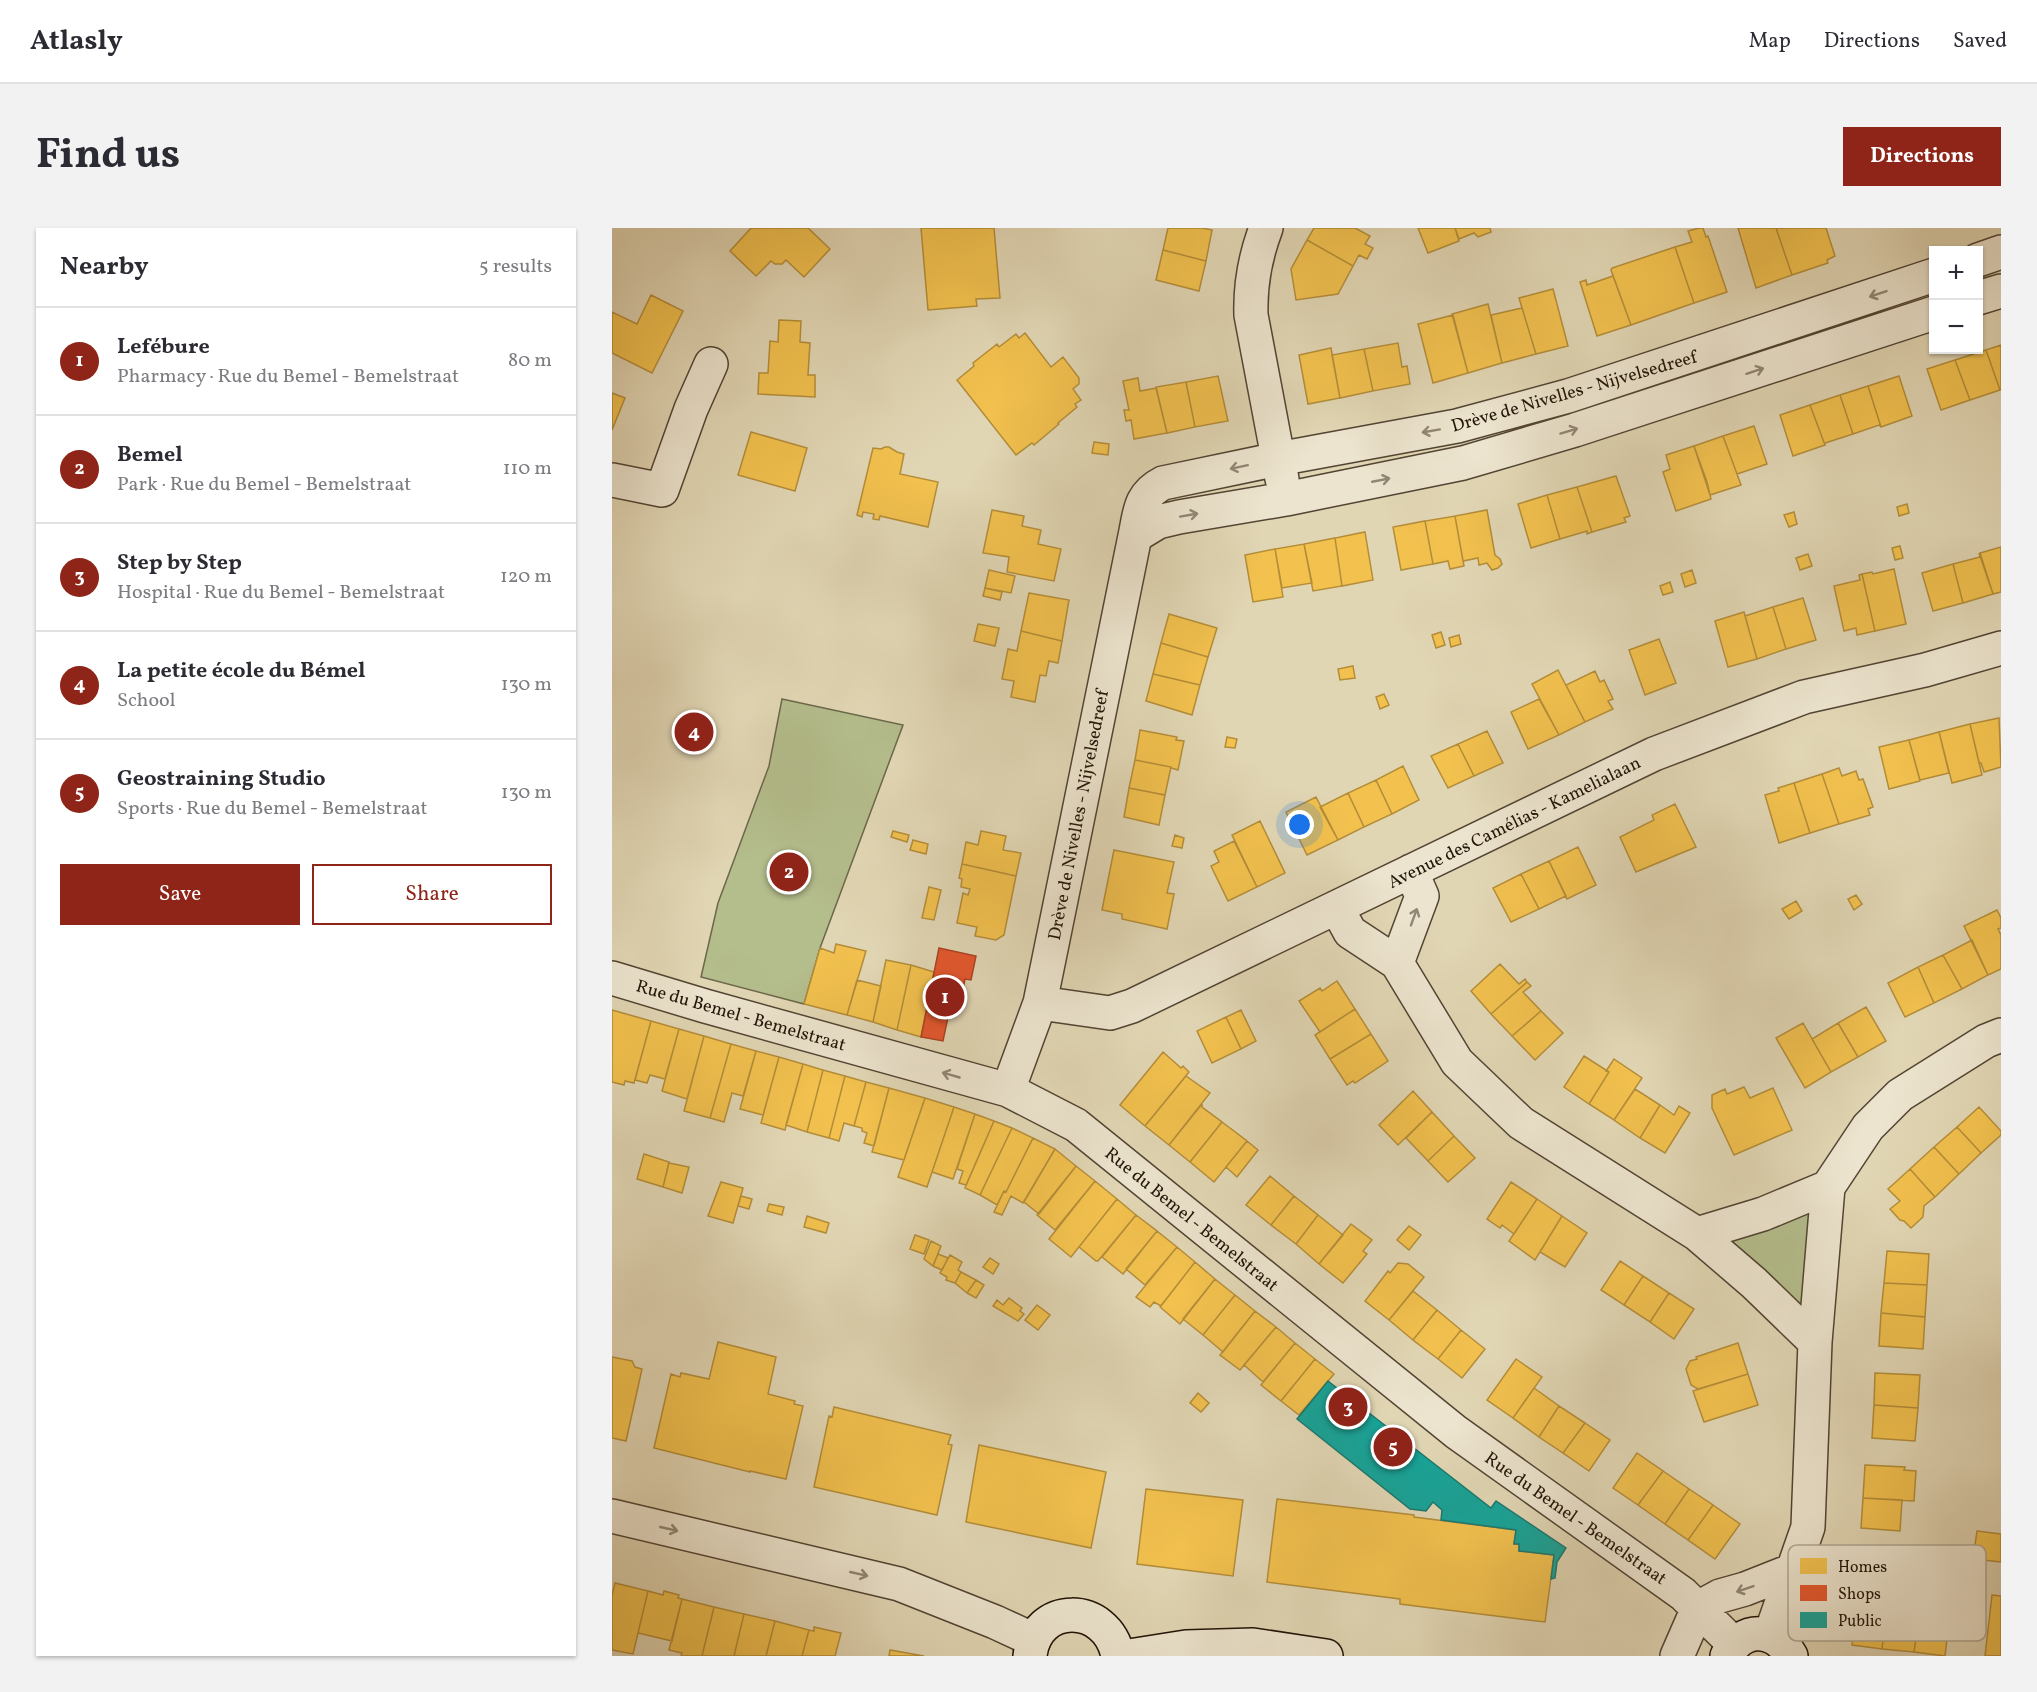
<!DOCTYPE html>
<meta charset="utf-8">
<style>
:root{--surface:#fff;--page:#f2f2f3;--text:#2b2b33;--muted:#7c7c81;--line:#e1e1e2;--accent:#8f2418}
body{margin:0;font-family:Vollkorn,serif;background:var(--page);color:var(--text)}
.controls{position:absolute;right:18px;top:18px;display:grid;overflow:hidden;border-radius:0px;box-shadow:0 2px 4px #0004}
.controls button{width:54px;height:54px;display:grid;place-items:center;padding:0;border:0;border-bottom:2px solid var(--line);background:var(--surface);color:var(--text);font:30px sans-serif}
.you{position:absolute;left:688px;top:597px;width:21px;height:21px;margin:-15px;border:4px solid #fff;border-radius:50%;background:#1a73e8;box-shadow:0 0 0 9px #1a73e833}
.badge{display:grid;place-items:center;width:39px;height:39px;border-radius:50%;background:var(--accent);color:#fff;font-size:20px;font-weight:700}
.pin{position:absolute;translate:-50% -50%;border:3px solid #fff;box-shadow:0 2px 6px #0006}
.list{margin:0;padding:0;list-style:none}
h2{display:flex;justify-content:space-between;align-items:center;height:78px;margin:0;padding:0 24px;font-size:26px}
h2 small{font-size:20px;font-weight:400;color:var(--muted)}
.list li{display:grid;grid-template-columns:39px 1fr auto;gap:18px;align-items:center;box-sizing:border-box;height:108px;padding:0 24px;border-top:2px solid var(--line)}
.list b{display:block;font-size:22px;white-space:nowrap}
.list p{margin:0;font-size:20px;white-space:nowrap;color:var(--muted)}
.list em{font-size:20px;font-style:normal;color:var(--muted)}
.actions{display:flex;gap:12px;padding:18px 24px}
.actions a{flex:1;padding:14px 0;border:2px solid var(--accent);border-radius:0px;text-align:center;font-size:21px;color:var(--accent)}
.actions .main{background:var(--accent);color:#fff}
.map{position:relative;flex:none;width:1389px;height:1428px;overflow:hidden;border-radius:0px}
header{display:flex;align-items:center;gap:36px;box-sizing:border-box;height:84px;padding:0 30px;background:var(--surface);border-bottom:2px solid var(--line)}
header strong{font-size:28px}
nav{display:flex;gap:33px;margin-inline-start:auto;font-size:21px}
.intro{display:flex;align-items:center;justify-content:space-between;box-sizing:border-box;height:144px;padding:0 36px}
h1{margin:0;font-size:42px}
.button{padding:15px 27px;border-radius:0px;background:var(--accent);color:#fff;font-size:21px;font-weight:700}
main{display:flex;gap:36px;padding:0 36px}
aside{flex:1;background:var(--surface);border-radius:0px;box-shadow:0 2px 4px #0004}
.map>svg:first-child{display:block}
</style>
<header>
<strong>Atlasly</strong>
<nav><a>Map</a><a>Directions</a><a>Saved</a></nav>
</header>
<div class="intro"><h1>Find us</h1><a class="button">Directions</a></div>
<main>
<aside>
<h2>Nearby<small>5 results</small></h2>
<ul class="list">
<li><span class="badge">1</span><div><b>Lefébure</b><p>Pharmacy · Rue du Bemel - Bemelstraat</p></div><em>80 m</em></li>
<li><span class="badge">2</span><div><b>Bemel</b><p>Park · Rue du Bemel - Bemelstraat</p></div><em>110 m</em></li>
<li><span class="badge">3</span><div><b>Step by Step</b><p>Hospital · Rue du Bemel - Bemelstraat</p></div><em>120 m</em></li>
<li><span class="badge">4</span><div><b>La petite école du Bémel</b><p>School</p></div><em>130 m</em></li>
<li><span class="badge">5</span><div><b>Geostraining Studio</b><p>Sports · Rue du Bemel - Bemelstraat</p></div><em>130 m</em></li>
</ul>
<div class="actions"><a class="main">Save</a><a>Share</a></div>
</aside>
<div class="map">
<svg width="1389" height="1428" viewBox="0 0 1389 1428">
<rect width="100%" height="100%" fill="#e1d6b4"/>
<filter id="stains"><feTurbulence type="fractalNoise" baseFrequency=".00333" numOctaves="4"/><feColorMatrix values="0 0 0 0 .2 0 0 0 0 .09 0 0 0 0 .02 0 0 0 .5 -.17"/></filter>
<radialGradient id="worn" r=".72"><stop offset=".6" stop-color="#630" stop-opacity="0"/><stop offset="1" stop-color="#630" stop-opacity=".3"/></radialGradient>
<path fill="#b4bd8c" stroke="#6b684a" stroke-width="1.5" d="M170,471L291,497L208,720L192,776L89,749L106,675L157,538Z
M1184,984L1201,985L1199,1070L1187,1081L1117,1011Z"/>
<path fill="#f2c14e" stroke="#b48d39" stroke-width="1.5" d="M139,0H196L218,21L192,49L174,32L170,36H163L159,33L144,48L118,23Z
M309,0H382L388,70L364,71L365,78L316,82Z
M556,0H590L600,2L594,33L551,22Z
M702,0H743L758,8L753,16L761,20L755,31L747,27L741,38L695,12Z
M806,0H843L847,13L816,25Z
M843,0H878L879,4L866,9L862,5L847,11Z
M1087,0H1091L1094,9L1096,8L1115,64L1082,75L1063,19L1080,14L1076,3Z
M1126,0H1164L1180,47L1144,60Z
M1164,0H1214L1223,28L1215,32L1216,35L1180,47Z
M695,12L741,38L726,66L684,72L679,41Z
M1063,19L1082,75L1019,97L999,42L1000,40Z
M551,22L594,33L587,63L544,52Z
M1001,48L1019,97L985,108L968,54L974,52L975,57Z
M941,61L956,118L924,126L907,70Z
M39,67L71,83L40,145L0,125V84L25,96Z
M876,76L890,135L856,145L840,86Z
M910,80L924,126L890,135L879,87Z
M841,87L856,145L821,155L806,96Z
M167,92L189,93L188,114L198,115L196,147H203V169L146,166L147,145H156L158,113L166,114Z
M413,105L439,139L451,129L467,150V156L461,161L469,172L463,176L465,179L446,195L447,196L422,217L420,215L404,227L345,152L362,138L361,135L385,116L387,119L404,106L407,110Z
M786,115L790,139L795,138L798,156L761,163L752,121Z
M1389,117V161L1388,162L1374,122Z
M719,120L728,170L696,176L687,127Z
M752,121L761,163L728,170L720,127Z
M1374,122L1388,162L1358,172L1343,132Z
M1343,132L1358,172L1329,182L1315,141Z
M606,148L616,193L583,199L574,154Z
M1287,148L1300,188L1269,199L1256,158Z
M526,150L528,163L544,160L555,205L522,211L519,192L514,193L512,182H517L511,153Z
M574,154L583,199L555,205L544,159Z
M1256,158L1269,199L1267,197L1241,206L1228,167Z
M0,165L13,170L0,202Z
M1228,167L1241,206L1213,215V217L1198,177Z
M1198,177L1213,217L1181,228L1168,187Z
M1142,198L1155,236L1125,246L1111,208Z
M139,204L195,220L183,263L126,247Z
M1111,208L1129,257L1098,267L1082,218Z
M482,214L497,216L496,227L480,225Z
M1082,218L1095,254L1099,271L1064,283L1051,244L1058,241L1054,227Z
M273,219H277L285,224L292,226L288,246L326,254L316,299L268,288L267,292L261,291L262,286L251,284L250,289L245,287L261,220L269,221Z
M1004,248L1018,288L1012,290L1014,294L980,304L965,259Z
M965,259L980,304L975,306V303L948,311L935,267Z
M935,267L948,311L919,320L906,276Z
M1295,276L1297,285L1287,288L1285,279Z
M380,282L412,288L410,298L429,302L426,316L449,321L442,353L395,344L397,329L371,325Z
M875,282L883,327L888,331L890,336L886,340L880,342L875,335L867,337L866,330L851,333L843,288Z
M1182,284L1185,296L1177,299L1172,287Z
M843,288L852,338L838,341L836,333L821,336L813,293Z
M813,293L821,336L789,342L781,299Z
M753,304L761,352L730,358L723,310Z
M723,310L730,358L701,363L692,316Z
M692,316L700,355L670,360L663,321Z
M1288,318L1291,330L1283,332L1280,320Z
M1389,319V364L1381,366L1368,325Z
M663,321L671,369L641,374L633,327Z
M1367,325L1381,366L1351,375L1341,336L1368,329Z
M1196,326L1200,338L1188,342L1184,330Z
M1341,336L1351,375L1321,383L1310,345Z
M1282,341L1294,396L1263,403L1250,346L1260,344L1261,346Z
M377,342L403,348L399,365L373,360Z
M1080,342L1084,355L1073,359L1069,346Z
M1250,346L1263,403L1245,407L1244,400L1232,403L1222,358L1248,352L1247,347Z
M1058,354L1061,364L1051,367L1048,358Z
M373,360L390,364L388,372L371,368Z
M417,365L457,372L450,413L409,403Z
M1191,370L1204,412L1174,421L1161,379Z
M1161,379L1174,421L1145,431L1133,388Z
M1132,384L1145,431L1116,439L1103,393Z
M557,386L605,400L596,429L549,415Z
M366,396L387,400L383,418L362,413Z
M409,403L450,413L446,435L437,433L434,448L428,447L423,474L399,469L402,453L390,451L396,421L405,423Z
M829,404L833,417L824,420L820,407Z
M847,407L849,416L839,419L837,410Z
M1047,411L1064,455L1033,467L1017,422Z
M549,415L596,429L588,457L541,446Z
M741,438L743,450L728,452L726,441Z
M946,442L973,494L947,507L920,456Z
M983,443L988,454L992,452L1001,471L996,473L1001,481L973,494L954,457Z
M541,446L588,457L580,487L534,473Z
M772,466L777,477L768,481L764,469Z
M927,471L947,507L916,521L899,484Z
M1387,490L1389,539L1372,544L1369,535H1367L1358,496Z
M1358,496L1370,547L1340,555L1327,504Z
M528,502L565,509L564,512L572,513L566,542L559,540V539L523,532Z
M875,503L891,535L862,548L846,516Z
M1327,504L1337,545L1308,552L1297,512Z
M615,509L625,511L623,520L613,519Z
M1297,512L1308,553L1277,561L1267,519Z
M846,516L862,548L836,560L819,528Z
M523,532L559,539L553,567L517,560Z
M791,538L807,572L780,586L764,552Z
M1227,540L1230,548L1244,543L1247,552L1251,551L1261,579L1256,581L1258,587L1227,596L1210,546Z
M1210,546L1227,596L1198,605L1182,555Z
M764,552L780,586L752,599L736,565Z
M1182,555L1198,605L1167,615L1153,567L1167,563L1166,560Z
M517,560L553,567L547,597L512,589Z
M736,565L752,599L726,612L708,579Z
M704,569L726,612L695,627L674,584Z
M1063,576L1084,619L1024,644L1008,609L1042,592L1040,587Z
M648,593L673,645L645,659L620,607Z
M281,603L297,607L295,614L279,609Z
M369,603L394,608L391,622L409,625L404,648L350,636L354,614L366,617Z
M563,607L572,610L570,620L560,618Z
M301,612L316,616L314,626L298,622Z
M622,613L645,659L616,673L599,638L607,634L602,623Z
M966,619L984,657L955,671L937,633Z
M502,622L562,634L555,665L562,666L555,701L510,691V686L490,682Z
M937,633L954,668L927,681L909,646Z
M350,636L404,648L392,707L384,712L363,708L365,699L345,695L351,665L356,667L358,661L349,659L350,651L347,650Z
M909,646L927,681L899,694L881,660Z
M317,659L329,662L322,692L310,690Z
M1244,667L1250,676L1242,682L1236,671Z
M1184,673L1190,683L1177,691L1170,681Z
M1385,682L1389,690V700L1386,701L1389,707V741L1376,747L1352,698Z
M1360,712L1376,747L1350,761L1331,727Z
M224,716L254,723L235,787L192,776L208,720L222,725Z
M1331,727L1350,761L1322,775L1306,739Z
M274,732L299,737L285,802L261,794Z
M888,736L907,756L913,751L915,754L879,786L859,763Z
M299,737L322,744L309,809L285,802Z
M1306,739L1322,775L1293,789L1276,755Z
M245,752L269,758L261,794L235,787Z
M725,753L743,781L708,804L687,773L708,760L710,763Z
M915,754L919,758L911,764L929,783L900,808L879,786Z
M1254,779L1274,813L1246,829L1226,795Z
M743,781L759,806L718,831L703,807Z
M0,782L39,793L22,855L13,853L12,857L0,854Z
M629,782L644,813L629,821L614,789Z
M929,783L951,805L923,832L900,808Z
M614,789L629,821L600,835L585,803Z
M39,793L67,801L53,851L38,847L35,855L23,852Z
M1191,795L1219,844L1193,860L1164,810Z
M1226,795L1246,829L1219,844L1200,811Z
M67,801L92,808L75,871L50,863Z
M759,806L776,833L743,855L741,853L735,857L718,831Z
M92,808L119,816L98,890L72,883Z
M119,816L144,823L131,868L120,865L112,894L98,890Z
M144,823L167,829L151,887L128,881Z
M551,824L569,840L571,838L577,844L533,898L508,877Z
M972,828L997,844L977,876L952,859Z
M167,829L191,836L173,902L149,895Z
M1002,831L1030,850L1002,892L977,876L997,844L994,843Z
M191,836L211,842L195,904L174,897Z
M211,842L233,848L217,910L195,904Z
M233,848L254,854L242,898L232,895L227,913L217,910Z
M574,848L598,865L557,917L533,898Z
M254,854L277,860L262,918L252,915L255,905L250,903V900L242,898Z
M1132,859L1138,870L1161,860L1180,902L1122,927L1100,880V867L1113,861L1115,866Z
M277,860L313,870L292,932L260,924Z
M1023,861L1048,877L1028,910L1002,892Z
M801,863L820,884L786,917L767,897Z
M313,870L342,879L315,959L286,949Z
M590,876V879L610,894L578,934L557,917Z
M1048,877L1062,887L1067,878L1078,885L1053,925L1028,910Z
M342,879L363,886L341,951L320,944Z
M1367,879L1389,903V907L1369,925L1345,899Z
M820,884L842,908L816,933L794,910Z
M363,886L382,893L354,957L347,955L351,943L345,941Z
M382,893L400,900L368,967L353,960Z
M610,894L635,913L602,954L578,934Z
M1345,899L1369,925L1347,946L1322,919Z
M400,900L421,910L394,964L392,963L385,977L368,967Z
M842,908L863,930L836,954L816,933Z
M421,910L443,921L411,975L399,968L390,987L382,984L392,963L394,964Z
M635,913L646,922L625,949L614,939Z
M1322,919L1347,946L1323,969L1298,941Z
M443,921L464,938L427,986L412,974Z
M32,926L57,934L51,959L25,951Z
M57,935L77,939L70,965L51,959Z
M464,938L483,953L443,1002L425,987Z
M1298,941L1323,969L1312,978L1311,989L1299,1000L1292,993L1288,992L1278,981L1288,973L1276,961Z
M658,948L682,968L659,997L634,977Z
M483,953L505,971L459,1029L437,1011Z
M109,954L131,960L121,995L96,988Z
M899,954L925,971L902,1006L890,997L888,1000L875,991Z
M129,968L140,971L137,981L126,978Z
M682,968L706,987L684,1016L659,997Z
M505,971L524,987L486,1033H484L467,1019Z
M925,971L950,988L923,1032L897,1013Z
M157,976L172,979L170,987L155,983Z
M524,987L545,1003L511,1046L490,1029Z
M706,987L731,1007L707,1036L684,1016Z
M195,988L217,995L214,1005L192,999Z
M950,988L975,1005L953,1039L928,1024Z
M739,996L760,1012L751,1023L755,1026L731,1055L707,1036Z
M797,998L809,1007L797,1022L785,1012Z
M545,1003L565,1019L533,1057L514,1041Z
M303,1007L317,1012L312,1026L298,1021Z
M319,1013L329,1018L321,1038L312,1031Z
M565,1019L583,1034L549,1078L542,1074L538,1079L524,1069Z
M1275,1023L1317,1026L1315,1057L1272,1055Z
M326,1026L336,1030L330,1042L321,1038Z
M338,1027L350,1034L346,1042L349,1044L343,1055L334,1052L335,1049L328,1045Z
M378,1030L387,1036L381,1046L371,1039Z
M1008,1033L1031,1048L1012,1077L989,1062Z
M583,1034L603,1051L568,1096L548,1079Z
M786,1035L796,1036L812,1049L777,1092L753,1073L776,1043L778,1045Z
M349,1044L364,1052L355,1065L343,1055Z
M1031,1048L1057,1065L1038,1094L1012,1077Z
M603,1051L623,1067L591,1107L571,1091Z
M364,1052L372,1057L364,1070L355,1065Z
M1272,1055L1315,1057L1313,1089L1269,1085Z
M801,1063L825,1082L801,1112L777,1092Z
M1057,1065L1082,1081L1062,1111L1038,1094Z
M623,1067L643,1083L611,1124L591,1107Z
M397,1070L410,1080L408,1083L412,1086L406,1093L381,1078L385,1072L391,1077Z
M425,1077L438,1087L426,1102L413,1092Z
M825,1082L849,1102L826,1131L801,1112Z
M643,1083L664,1099L628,1142L608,1127Z
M1269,1085L1313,1089L1311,1121L1267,1118Z
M664,1099L683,1115L651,1154L632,1137Z
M849,1102L873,1121L850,1150L826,1131Z
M106,1114L164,1129L156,1166L183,1173L182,1176L191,1178L174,1251L138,1243V1244L42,1220L59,1146L68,1149L69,1145L97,1151Z
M683,1115L703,1131L669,1173L649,1157Z
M1126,1115L1136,1146L1086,1161L1079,1157L1074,1141L1078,1133L1085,1131L1084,1129Z
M0,1129L20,1133L23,1139L30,1141L14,1213L0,1210Z
M703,1131L722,1146L687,1187L669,1173Z
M904,1131L930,1149L901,1190L875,1172Z
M1263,1145L1308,1147L1306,1180L1262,1177Z
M1136,1146L1146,1177L1092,1194L1081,1163Z
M922,1160L947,1178L927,1209L901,1190Z
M586,1165L597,1175L589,1184L578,1175Z
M1262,1177L1306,1180L1303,1213L1260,1210Z
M947,1178L973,1195L951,1225L927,1209Z
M222,1179L339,1207L336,1216L340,1217L325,1287L202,1259L217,1188L220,1189Z
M973,1195L998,1212L977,1243L951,1225Z
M367,1217L494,1244L479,1320L354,1294Z
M1025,1225L1051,1243L1026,1277L1001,1260Z
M1253,1237L1293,1239L1292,1242L1304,1243L1302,1273L1251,1270Z
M1051,1243L1077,1261L1053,1296L1026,1277Z
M534,1261L631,1272L621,1348L525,1336Z
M1077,1261L1101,1277L1076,1312L1053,1296Z
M1251,1270L1290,1272L1288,1303L1249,1300Z
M665,1271L802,1287V1289L904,1302L902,1316H907V1323L942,1327L933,1394L788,1376V1371L655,1354Z
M1101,1277L1128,1296L1103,1331L1076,1312Z
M1365,1303L1389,1306V1334L1361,1331Z
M3,1355L36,1363L21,1426L0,1422V1367Z
M36,1363L51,1367L52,1363L67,1367L66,1370L70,1371L60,1413L26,1405Z
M1380,1367L1389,1368V1428H1373Z
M70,1371L102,1379L90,1428H69L70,1425L57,1422Z
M1245,1374L1275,1378L1270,1421L1240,1417Z
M1275,1378L1308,1382L1302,1424L1270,1421Z
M102,1379L132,1386L122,1428H90Z
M1308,1382L1338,1386L1333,1428L1302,1424Z
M132,1386L163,1393L154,1428H122Z
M163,1393L197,1402L190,1428H154Z
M202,1399L229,1405L223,1428H190L197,1402L202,1403Z
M278,1422L312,1428H277Z"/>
<path fill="#e4572e" stroke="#aa4323" stroke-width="1.5" d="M327,720L364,728L359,752L353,751L348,776L339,775L331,813L309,809Z"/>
<path fill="#17a398" stroke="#1a786d" stroke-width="1.5" d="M716,1153L879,1280L884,1273L954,1320L945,1334L943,1350L939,1351L942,1327L907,1323V1316H902L904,1302L829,1292L830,1282L821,1274L814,1283L798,1281L685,1191Z"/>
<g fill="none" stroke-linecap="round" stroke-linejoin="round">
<defs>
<path id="street" d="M654,0C643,29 638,57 639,87L670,251
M1366,32L1389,24
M1366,70L1389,63
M0,252L50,262L79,181L99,136
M523,308L546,294L567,289L674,271L851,235L963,202L1322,85
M725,680L738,704L785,735L845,834L909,895L1085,1006
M785,735L810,668L799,643
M0,750L93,778L396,862L464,897L844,1204L1071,1366L1122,1416
M428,775L498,785L520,778L1042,526L1192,469L1313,442L1389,420
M396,862L428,775L523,308C528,285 527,267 551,255L666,231L845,198L956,168L1322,47
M1203,1114L1142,1055L1085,1006L1151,986L1216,959
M0,1288L287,1356L383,1394L422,1412
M1158,1408L1196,1299L1203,1114L1216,959L1256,899L1288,867L1374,813L1389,807
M1065,1428L1086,1380L1108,1368L1133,1361L1181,1342"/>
<path id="secondary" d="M418,1428C423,1374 495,1373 506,1428
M517,1428L574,1419L641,1417L714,1428
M1115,1428C1130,1398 1163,1399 1179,1428"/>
</defs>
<use href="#street" stroke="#524433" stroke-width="36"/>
<use href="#secondary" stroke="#221408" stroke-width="36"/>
<use href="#street" stroke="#ece4ce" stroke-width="33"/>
<use href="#secondary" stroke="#ece4ce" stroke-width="33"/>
</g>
<defs><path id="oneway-shaft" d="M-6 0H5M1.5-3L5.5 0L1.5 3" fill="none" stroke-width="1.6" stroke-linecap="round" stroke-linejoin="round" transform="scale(1.5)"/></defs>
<g stroke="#918675">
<use href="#oneway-shaft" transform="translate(1266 66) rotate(161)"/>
<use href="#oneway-shaft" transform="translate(1143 143) rotate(-18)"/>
<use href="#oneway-shaft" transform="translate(819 203) rotate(170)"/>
<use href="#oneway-shaft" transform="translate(957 203) rotate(-17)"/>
<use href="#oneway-shaft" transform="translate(627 239) rotate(168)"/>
<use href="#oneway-shaft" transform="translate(769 252) rotate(-11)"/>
<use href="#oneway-shaft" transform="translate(577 287) rotate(-10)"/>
<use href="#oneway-shaft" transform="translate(802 689) rotate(-70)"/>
<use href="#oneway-shaft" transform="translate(339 847) rotate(-164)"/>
<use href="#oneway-shaft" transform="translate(57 1301) rotate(13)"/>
<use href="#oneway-shaft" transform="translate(247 1346) rotate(13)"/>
<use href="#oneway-shaft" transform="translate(1133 1361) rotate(161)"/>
</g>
<g text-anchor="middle" stroke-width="6" stroke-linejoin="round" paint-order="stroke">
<g font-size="18" fill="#221408" stroke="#ece4ce">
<text transform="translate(962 163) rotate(-16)" y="6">Drève de Nivelles - Nijvelsedreef</text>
<text transform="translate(466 587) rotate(-79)" y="6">Drève de Nivelles - Nijvelsedreef</text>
<text transform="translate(902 594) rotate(-26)" y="6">Avenue des Camélias - Kamelialaan</text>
<text transform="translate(129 787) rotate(16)" y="6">Rue du Bemel - Bemelstraat</text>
<text transform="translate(580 991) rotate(39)" y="6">Rue du Bemel - Bemelstraat</text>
<text transform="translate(964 1290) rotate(35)" y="6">Rue du Bemel - Bemelstraat</text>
</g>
</g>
<rect x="1176" y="1317" width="198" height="96" rx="9" fill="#ece4ce" stroke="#afa693" stroke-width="1.5"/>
<rect x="1188" y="1330" width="27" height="16" fill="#f2c14e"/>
<rect x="1188" y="1357" width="27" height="16" fill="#e4572e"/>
<rect x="1188" y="1384" width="27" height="16" fill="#17a398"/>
<g font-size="16" fill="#221408">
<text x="1226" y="1344">Homes</text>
<text x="1226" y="1371">Shops</text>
<text x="1226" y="1398">Public</text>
</g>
<rect width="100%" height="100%" filter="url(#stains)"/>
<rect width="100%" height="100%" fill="url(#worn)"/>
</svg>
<div class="controls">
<button>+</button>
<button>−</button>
</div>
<div class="you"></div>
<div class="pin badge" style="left:333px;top:769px">1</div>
<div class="pin badge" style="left:177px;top:644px">2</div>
<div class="pin badge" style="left:736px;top:1179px">3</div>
<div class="pin badge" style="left:82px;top:504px">4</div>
<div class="pin badge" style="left:781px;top:1219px">5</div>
</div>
</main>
